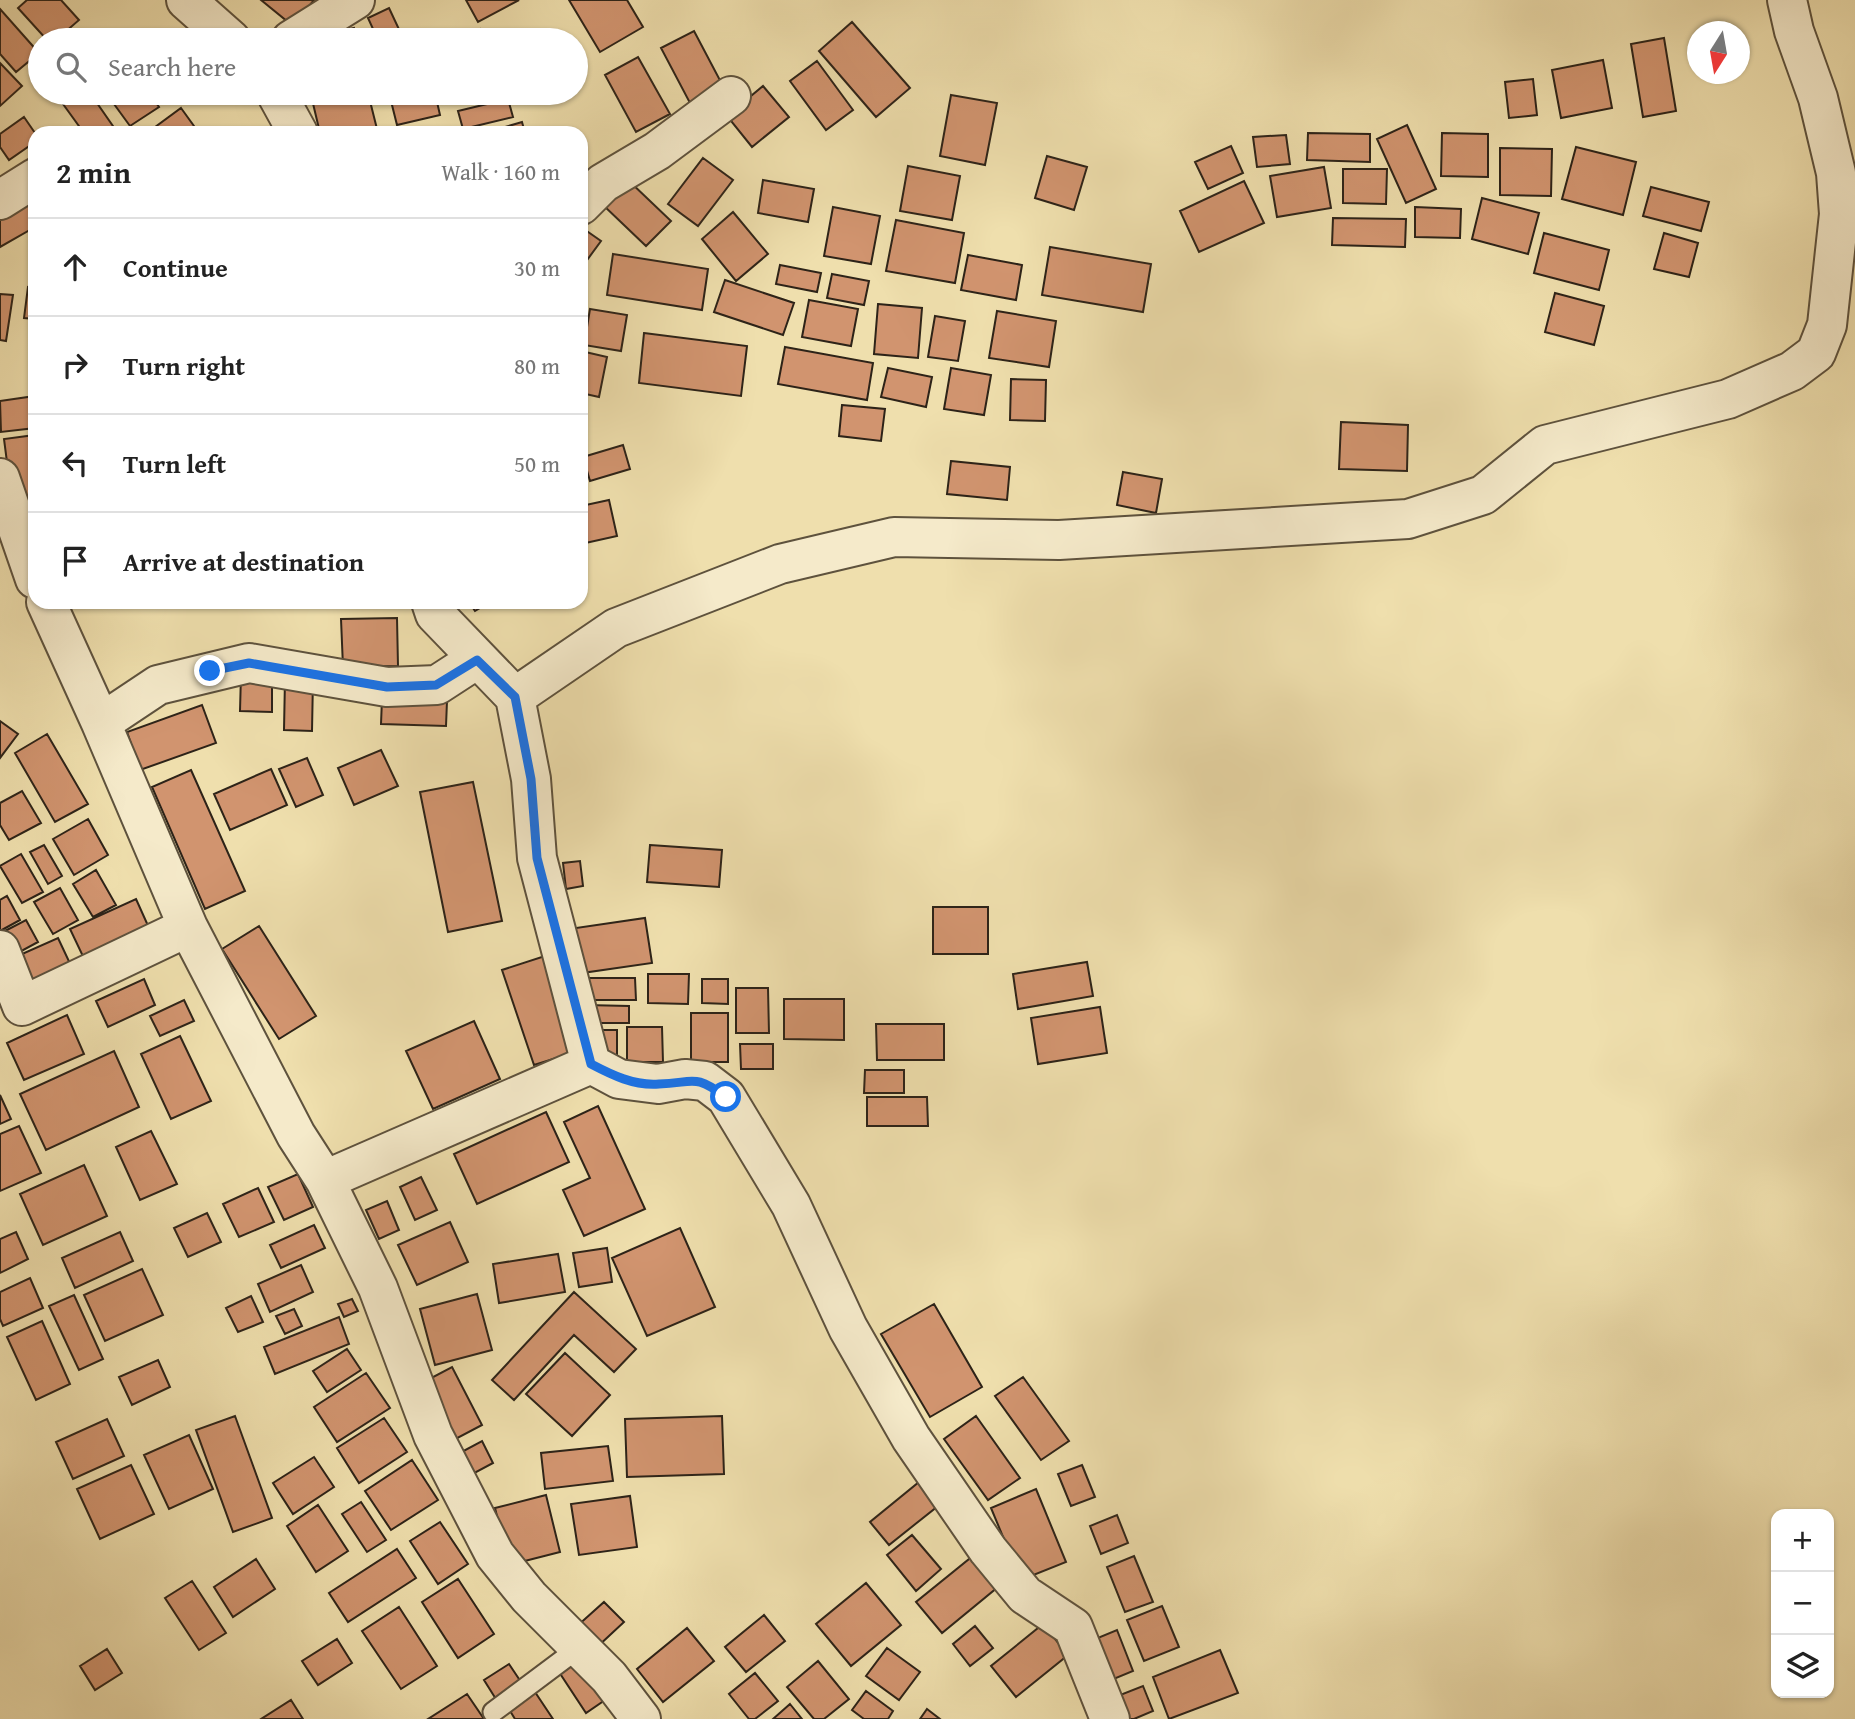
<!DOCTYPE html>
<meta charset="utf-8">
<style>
:root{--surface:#fff;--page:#f2f2f2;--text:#222;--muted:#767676;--line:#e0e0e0}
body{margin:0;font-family:"Gentium Book Plus",serif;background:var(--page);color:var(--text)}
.controls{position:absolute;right:21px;bottom:21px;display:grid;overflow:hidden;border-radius:14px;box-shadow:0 2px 5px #0004}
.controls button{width:63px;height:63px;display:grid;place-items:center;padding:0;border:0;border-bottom:2px solid var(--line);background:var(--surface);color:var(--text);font:35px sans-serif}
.compass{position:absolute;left:1687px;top:21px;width:63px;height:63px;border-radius:50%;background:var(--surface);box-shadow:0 2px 5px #0004;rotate:191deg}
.stop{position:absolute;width:21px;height:21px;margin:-16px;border:5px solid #1a73e8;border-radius:50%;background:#fff}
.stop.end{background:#1a73e8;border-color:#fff;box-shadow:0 2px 7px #0008}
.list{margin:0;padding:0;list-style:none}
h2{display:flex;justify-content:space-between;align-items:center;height:91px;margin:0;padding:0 28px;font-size:30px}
h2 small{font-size:23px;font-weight:400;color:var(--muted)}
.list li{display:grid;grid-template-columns:46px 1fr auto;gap:21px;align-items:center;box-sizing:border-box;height:98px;padding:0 28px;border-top:2px solid var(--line)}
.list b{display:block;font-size:26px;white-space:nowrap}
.list em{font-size:23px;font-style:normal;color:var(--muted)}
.icon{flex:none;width:38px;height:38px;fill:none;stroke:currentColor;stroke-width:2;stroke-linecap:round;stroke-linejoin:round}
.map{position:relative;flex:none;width:1855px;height:1719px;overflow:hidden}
.search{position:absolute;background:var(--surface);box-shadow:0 2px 5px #0004;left:28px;top:28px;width:560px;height:77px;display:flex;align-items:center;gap:18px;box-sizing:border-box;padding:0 24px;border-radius:38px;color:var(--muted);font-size:26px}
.panel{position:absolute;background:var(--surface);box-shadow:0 2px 5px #0004;left:28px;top:126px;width:560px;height:483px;border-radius:21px}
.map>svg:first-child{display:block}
</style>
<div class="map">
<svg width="1855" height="1719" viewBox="0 0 1855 1719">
<rect width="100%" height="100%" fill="#efdfad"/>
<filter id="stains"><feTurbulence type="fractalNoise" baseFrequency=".00286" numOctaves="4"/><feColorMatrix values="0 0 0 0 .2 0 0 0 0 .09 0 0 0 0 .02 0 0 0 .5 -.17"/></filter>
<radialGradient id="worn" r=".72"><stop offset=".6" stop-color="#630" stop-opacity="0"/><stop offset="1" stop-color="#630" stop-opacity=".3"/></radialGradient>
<path fill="#d1946f" stroke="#2d2318" stroke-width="2" d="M27,0H61L79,20L56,40H47L18,8Z
M261,0H314L293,26Z
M466,0H519L478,22Z
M569,0H627L643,27L600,52Z
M389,8L404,40H378L368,18Z
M0,9L39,53L16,72L0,54Z
M852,22L910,88L876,117L819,51Z
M354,28L357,40H303Z
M480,29L483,40H447L446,38Z
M694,31L723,86L690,103L661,48Z
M1664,38L1676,111L1643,117L1631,44Z
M638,57L670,114L636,132L605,75Z
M1603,60L1612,108L1561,118L1552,70Z
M817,61L853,110L826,130L790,81Z
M0,63L22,86L0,106Z
M1533,79L1537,115L1509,118L1505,82Z
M763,86L789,117L752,147L727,116Z
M78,93H90L115,129L109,133H84L63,104Z
M106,93H149L159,107L130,126Z
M322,93H368L378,133H320L311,95Z
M389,93H435L440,115L397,125Z
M451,93H492L453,102Z
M951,95L997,103L985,165L940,156Z
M508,99L513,117L463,129L458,111Z
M181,108L199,133H147Z
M24,117L35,133V142L9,160L0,147V134Z
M522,122L525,133H485Z
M1407,125L1436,189L1406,203L1377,139Z
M1308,133L1370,134V162L1307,160Z
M1442,133L1488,134V177L1441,176Z
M1286,135L1290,164L1257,167L1253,137Z
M1231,146L1243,173L1208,189L1195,162Z
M1576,147L1636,162L1623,215L1562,199Z
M1500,148L1552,149L1551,196L1500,195Z
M1047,156L1087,167L1074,210L1035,198Z
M703,158L733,180L698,226L668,204Z
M908,166L960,176L952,220L900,211Z
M1324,167L1331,208L1277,217L1270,176Z
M1343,169H1387L1386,204L1343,203Z
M628,180L671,221L646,246L603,205Z
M763,180L814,189L808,222L758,213Z
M1244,181L1264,223L1199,252L1180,211Z
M35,182V227L0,247V201Z
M1651,187L1709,202L1701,231L1643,216Z
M1482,198L1539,213L1528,254L1472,239Z
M833,207L880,216L871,264L824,256Z
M1415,207L1461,209L1460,238L1415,237Z
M733,212L768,254L736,281L702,239Z
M1333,218L1406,219L1405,247L1332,245Z
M896,220L964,233L955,283L886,271Z
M581,227L601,241L582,267L581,266Z
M1544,233L1609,250L1599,290L1534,273Z
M1664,233L1698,243L1689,277L1654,269Z
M1050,247L1151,264L1143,312L1042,295Z
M613,254L708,269L702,310L607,295Z
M968,255L1022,265L1016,300L961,290Z
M780,265L821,273L817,292L776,284Z
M832,274L869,281L864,305L827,298Z
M725,280L794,303L783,335L714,312Z
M28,287L35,288V319L24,318Z
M1555,293L1604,306L1594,345L1545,332Z
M0,294L13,295L6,341L0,340Z
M809,300L858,309L851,346L802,337Z
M878,304L922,308L918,358L874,354Z
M590,309L627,315L621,351L584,345Z
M997,311L1056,321L1049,367L989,358Z
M935,316L965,321L958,361L928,357Z
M644,333L747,346L741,396L639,383Z
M785,347L873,363L867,400L778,384Z
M581,351L607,357L599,397L581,393Z
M888,368L932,377L926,407L881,397Z
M951,368L991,375L984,415L944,409Z
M1011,379L1046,380L1045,421L1010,420Z
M35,396V428L1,432L0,401Z
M842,405L885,409L881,441L839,436Z
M1341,422L1408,425L1407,471L1339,469Z
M35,435V498L12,501L4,439Z
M623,445L630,469L590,481L583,457Z
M951,461L1010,467L1007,500L947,494Z
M1123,472L1162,479L1156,513L1117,505Z
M609,500L617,536L581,544V506Z
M469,602H490L475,611Z
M397,618L398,666L343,667L341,619Z
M241,674L272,675V712L240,711Z
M285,679H313L312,731L284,730Z
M382,699L447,701L446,726L381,724Z
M202,705L216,743L140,770L127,732Z
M0,721L18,734L0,758Z
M47,734L88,804L55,822L15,753Z
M381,750L398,786L354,805L338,768Z
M307,758L323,795L296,807L279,769Z
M271,769L287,805L230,830L214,794Z
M191,770L245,891L205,909L152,787Z
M473,782L502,921L448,932L420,792Z
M22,791L41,823L9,840L0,825V803Z
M88,819L108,855L74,875L53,839Z
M44,845L62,876L48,884L30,852Z
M650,845L722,850L719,887L647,882Z
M21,854L43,892L22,903L0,866Z
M580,861L583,886L566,889L563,863Z
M96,870L116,905L93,917L73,884Z
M60,888L78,920L53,934L34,902Z
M7,896L20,920L0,931V900Z
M136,899L154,939L89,969L70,929Z
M933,907H988V954H933Z
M645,918L652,963L575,974L569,929Z
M26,920L38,942L16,954L3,932Z
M259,926L316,1016L279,1039L222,949Z
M58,938L74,972L29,993L13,958Z
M548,955L579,1051L534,1065L502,970Z
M1087,962L1093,996L1018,1009L1013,974Z
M648,974H689L688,1004L648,1003Z
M586,978H635L636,1000H585Z
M144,979L155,1005L108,1027L96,1001Z
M702,979H728V1004L702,1003Z
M736,988H768L769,1033H736Z
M784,999H844V1040L784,1039Z
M184,1000L194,1021L160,1036L150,1016Z
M585,1005L629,1006V1023H585Z
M1100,1007L1107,1053L1038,1064L1031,1018Z
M691,1013H728V1062H691Z
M67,1015L84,1054L24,1080L7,1043Z
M474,1021L500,1079L433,1109L406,1051Z
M876,1024H944V1060H877Z
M627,1027H662L663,1062H627Z
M595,1030H617V1061H594Z
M180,1036L211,1101L171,1119L141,1054Z
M740,1044H773V1069H741Z
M114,1051L139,1107L46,1150L20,1094Z
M865,1070H904V1093H864Z
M0,1095L11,1119L0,1124Z
M867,1097H927L928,1126H867Z
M598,1106L645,1209L584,1236L563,1190L590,1178L564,1122Z
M546,1112L569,1162L477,1204L454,1154Z
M19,1126L41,1173L0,1191V1134Z
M151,1131L177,1184L140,1200L116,1147Z
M84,1165L107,1216L43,1245L20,1194Z
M298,1174L313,1207L284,1220L268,1187Z
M421,1177L437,1210L415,1220L400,1187Z
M258,1188L274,1222L239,1237L223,1204Z
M387,1201L399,1230L379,1239L366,1210Z
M207,1213L221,1242L188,1257L174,1228Z
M450,1222L468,1262L417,1285L398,1245Z
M314,1225L325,1248L281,1268L270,1245Z
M680,1228L715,1307L647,1336L612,1258Z
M16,1232L28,1259L0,1273V1239Z
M120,1232L133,1261L75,1288L62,1258Z
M607,1248L612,1282L579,1287L573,1253Z
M558,1254L565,1292L499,1303L493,1264Z
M301,1265L313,1292L270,1312L258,1284Z
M142,1269L163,1315L105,1341L84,1295Z
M30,1278L43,1308L3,1326L0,1319V1292Z
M574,1292L636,1349L614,1372L574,1335L514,1400L492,1380Z
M477,1294L492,1350L435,1365L420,1309Z
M74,1295L103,1359L79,1370L49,1306Z
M251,1296L263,1322L238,1332L226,1308Z
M352,1299L358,1311L344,1317L338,1304Z
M934,1304L982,1387L930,1417L881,1334Z
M294,1309L302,1326L285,1334L276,1316Z
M339,1317L349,1344L275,1374L264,1347Z
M42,1321L70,1384L36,1400L7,1337Z
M347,1349L361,1370L327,1392L313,1371Z
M565,1353L610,1395L572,1436L526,1394Z
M158,1360L170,1387L132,1405L119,1377Z
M452,1367L482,1425L448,1443L418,1385Z
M366,1373L390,1408L337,1442L314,1407Z
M1023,1377L1069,1441L1041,1460L995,1396Z
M235,1416L272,1518L233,1532L196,1430Z
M722,1416L724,1474L627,1477L625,1419Z
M976,1416L1020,1478L988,1500L944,1439Z
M384,1418L407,1452L359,1483L337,1448Z
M107,1419L124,1456L73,1479L56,1442Z
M189,1435L213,1489L169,1509L144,1455Z
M482,1441L493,1463L467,1477L456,1455Z
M608,1446L613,1481L545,1489L541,1453Z
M314,1457L334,1487L293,1514L273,1483Z
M412,1460L438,1500L391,1530L365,1491Z
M131,1465L154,1514L100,1539L77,1489Z
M1082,1465L1095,1497L1071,1506L1058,1474Z
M919,1482L938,1506L889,1545L870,1522Z
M1036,1489L1066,1562L1021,1580L991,1508Z
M546,1495L560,1552L509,1565L495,1508Z
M630,1496L637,1547L579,1555L571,1504Z
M361,1502L386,1540L367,1552L342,1514Z
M318,1505L348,1551L316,1572L287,1526Z
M1117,1515L1128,1543L1101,1554L1090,1526Z
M440,1522L468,1564L438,1584L410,1541Z
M912,1535L941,1569L916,1591L887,1555Z
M397,1549L416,1578L348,1622L329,1593Z
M979,1551L1004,1582L942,1633L916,1602Z
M1134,1556L1153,1602L1125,1612L1107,1567Z
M256,1559L275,1589L233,1617L214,1587Z
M458,1579L494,1634L458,1658L422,1602Z
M192,1581L226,1633L199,1650L165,1598Z
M866,1583L901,1625L851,1666L816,1624Z
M604,1602L624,1622L596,1648L576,1627Z
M1162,1606L1179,1647L1144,1661L1127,1620Z
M399,1607L437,1666L401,1689L362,1631Z
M764,1615L785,1641L746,1672L725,1647Z
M1043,1624L1068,1655L1016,1697L991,1666Z
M975,1626L993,1648L970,1666L953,1644Z
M687,1628L714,1661L663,1702L637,1669Z
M1117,1630L1133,1671L1104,1683L1088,1642Z
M337,1639L352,1663L318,1685L302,1661Z
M887,1648L920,1672L899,1700L866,1676Z
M107,1649L122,1673L95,1690L80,1666Z
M1220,1650L1238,1693L1169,1719L1153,1677Z
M578,1659L605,1700L586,1713L559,1672Z
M818,1661L849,1699L824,1719H814L787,1687Z
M509,1664L525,1688L499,1704L484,1680Z
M755,1673L778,1701L755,1719H749L729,1694Z
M1143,1686L1153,1711L1134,1719H1124L1115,1697Z
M533,1689L553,1719H515L507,1706Z
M866,1691L893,1711L888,1719H864L852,1710Z
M467,1694L484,1719H428Z
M291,1700L303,1719H261Z
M790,1704L802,1719H773Z
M927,1709L940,1719H920Z"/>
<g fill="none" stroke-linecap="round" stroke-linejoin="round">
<defs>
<path id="lane" d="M493,1712L580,1647"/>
<path id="street" d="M186,0L231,40
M291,40L355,0
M276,93L298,133
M0,200L35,178
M581,205L603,183L657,151L731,96
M0,478L35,579
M46,602L101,723L188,927L296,1135L325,1180L378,1288L433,1435L495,1555L529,1597L609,1677L641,1719
M431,602L435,614L515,697L531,779L537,858L591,1064L619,1079L658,1084L685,1079L705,1081L726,1097L791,1205L848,1328L911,1438L988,1550L1025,1595L1073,1627L1110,1719
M515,697L616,628L780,564L894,537L1059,540L1408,519L1483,495L1545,445L1728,399L1792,371L1816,353L1827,325L1839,214L1836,173L1818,98L1794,31L1787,0
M101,723L158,685L249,663L387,687L437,685L477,659
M0,950L22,1006L188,927
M325,1180L591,1064"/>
</defs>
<use href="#lane" stroke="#5e523d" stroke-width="23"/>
<use href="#street" stroke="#5e523d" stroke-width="42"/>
<use href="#lane" stroke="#f5eaca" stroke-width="19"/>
<use href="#street" stroke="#f5eaca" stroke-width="38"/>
</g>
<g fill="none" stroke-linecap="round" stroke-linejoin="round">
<path stroke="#1a73e8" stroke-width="9" d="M210,671L249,663L387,687L436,685L477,660L515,697L531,779L537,858L591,1064C612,1075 634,1086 659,1084C695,1083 693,1073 726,1097"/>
</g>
<rect width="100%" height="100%" filter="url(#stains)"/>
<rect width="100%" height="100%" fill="url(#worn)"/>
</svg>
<div class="controls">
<button>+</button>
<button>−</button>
<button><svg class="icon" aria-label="layers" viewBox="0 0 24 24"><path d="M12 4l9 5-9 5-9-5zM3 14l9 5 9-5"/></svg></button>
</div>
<svg class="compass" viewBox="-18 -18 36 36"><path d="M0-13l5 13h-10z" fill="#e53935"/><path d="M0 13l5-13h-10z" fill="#767676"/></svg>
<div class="stop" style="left:726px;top:1097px"></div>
<div class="stop end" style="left:210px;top:671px"></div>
<div class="search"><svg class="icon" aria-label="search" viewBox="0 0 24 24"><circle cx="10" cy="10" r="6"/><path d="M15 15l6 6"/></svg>Search here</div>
<section class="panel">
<h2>2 min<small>Walk · 160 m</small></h2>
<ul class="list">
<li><svg class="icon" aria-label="ahead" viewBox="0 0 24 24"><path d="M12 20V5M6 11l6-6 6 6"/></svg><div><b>Continue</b></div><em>30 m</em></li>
<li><svg class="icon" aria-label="right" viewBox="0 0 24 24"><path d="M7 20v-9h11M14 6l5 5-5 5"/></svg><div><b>Turn right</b></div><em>80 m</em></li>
<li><svg class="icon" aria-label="left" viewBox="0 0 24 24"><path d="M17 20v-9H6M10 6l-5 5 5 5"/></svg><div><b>Turn left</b></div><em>50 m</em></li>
<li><svg class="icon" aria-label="arrive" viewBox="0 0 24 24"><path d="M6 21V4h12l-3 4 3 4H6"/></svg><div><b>Arrive at destination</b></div></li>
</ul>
</section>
</div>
